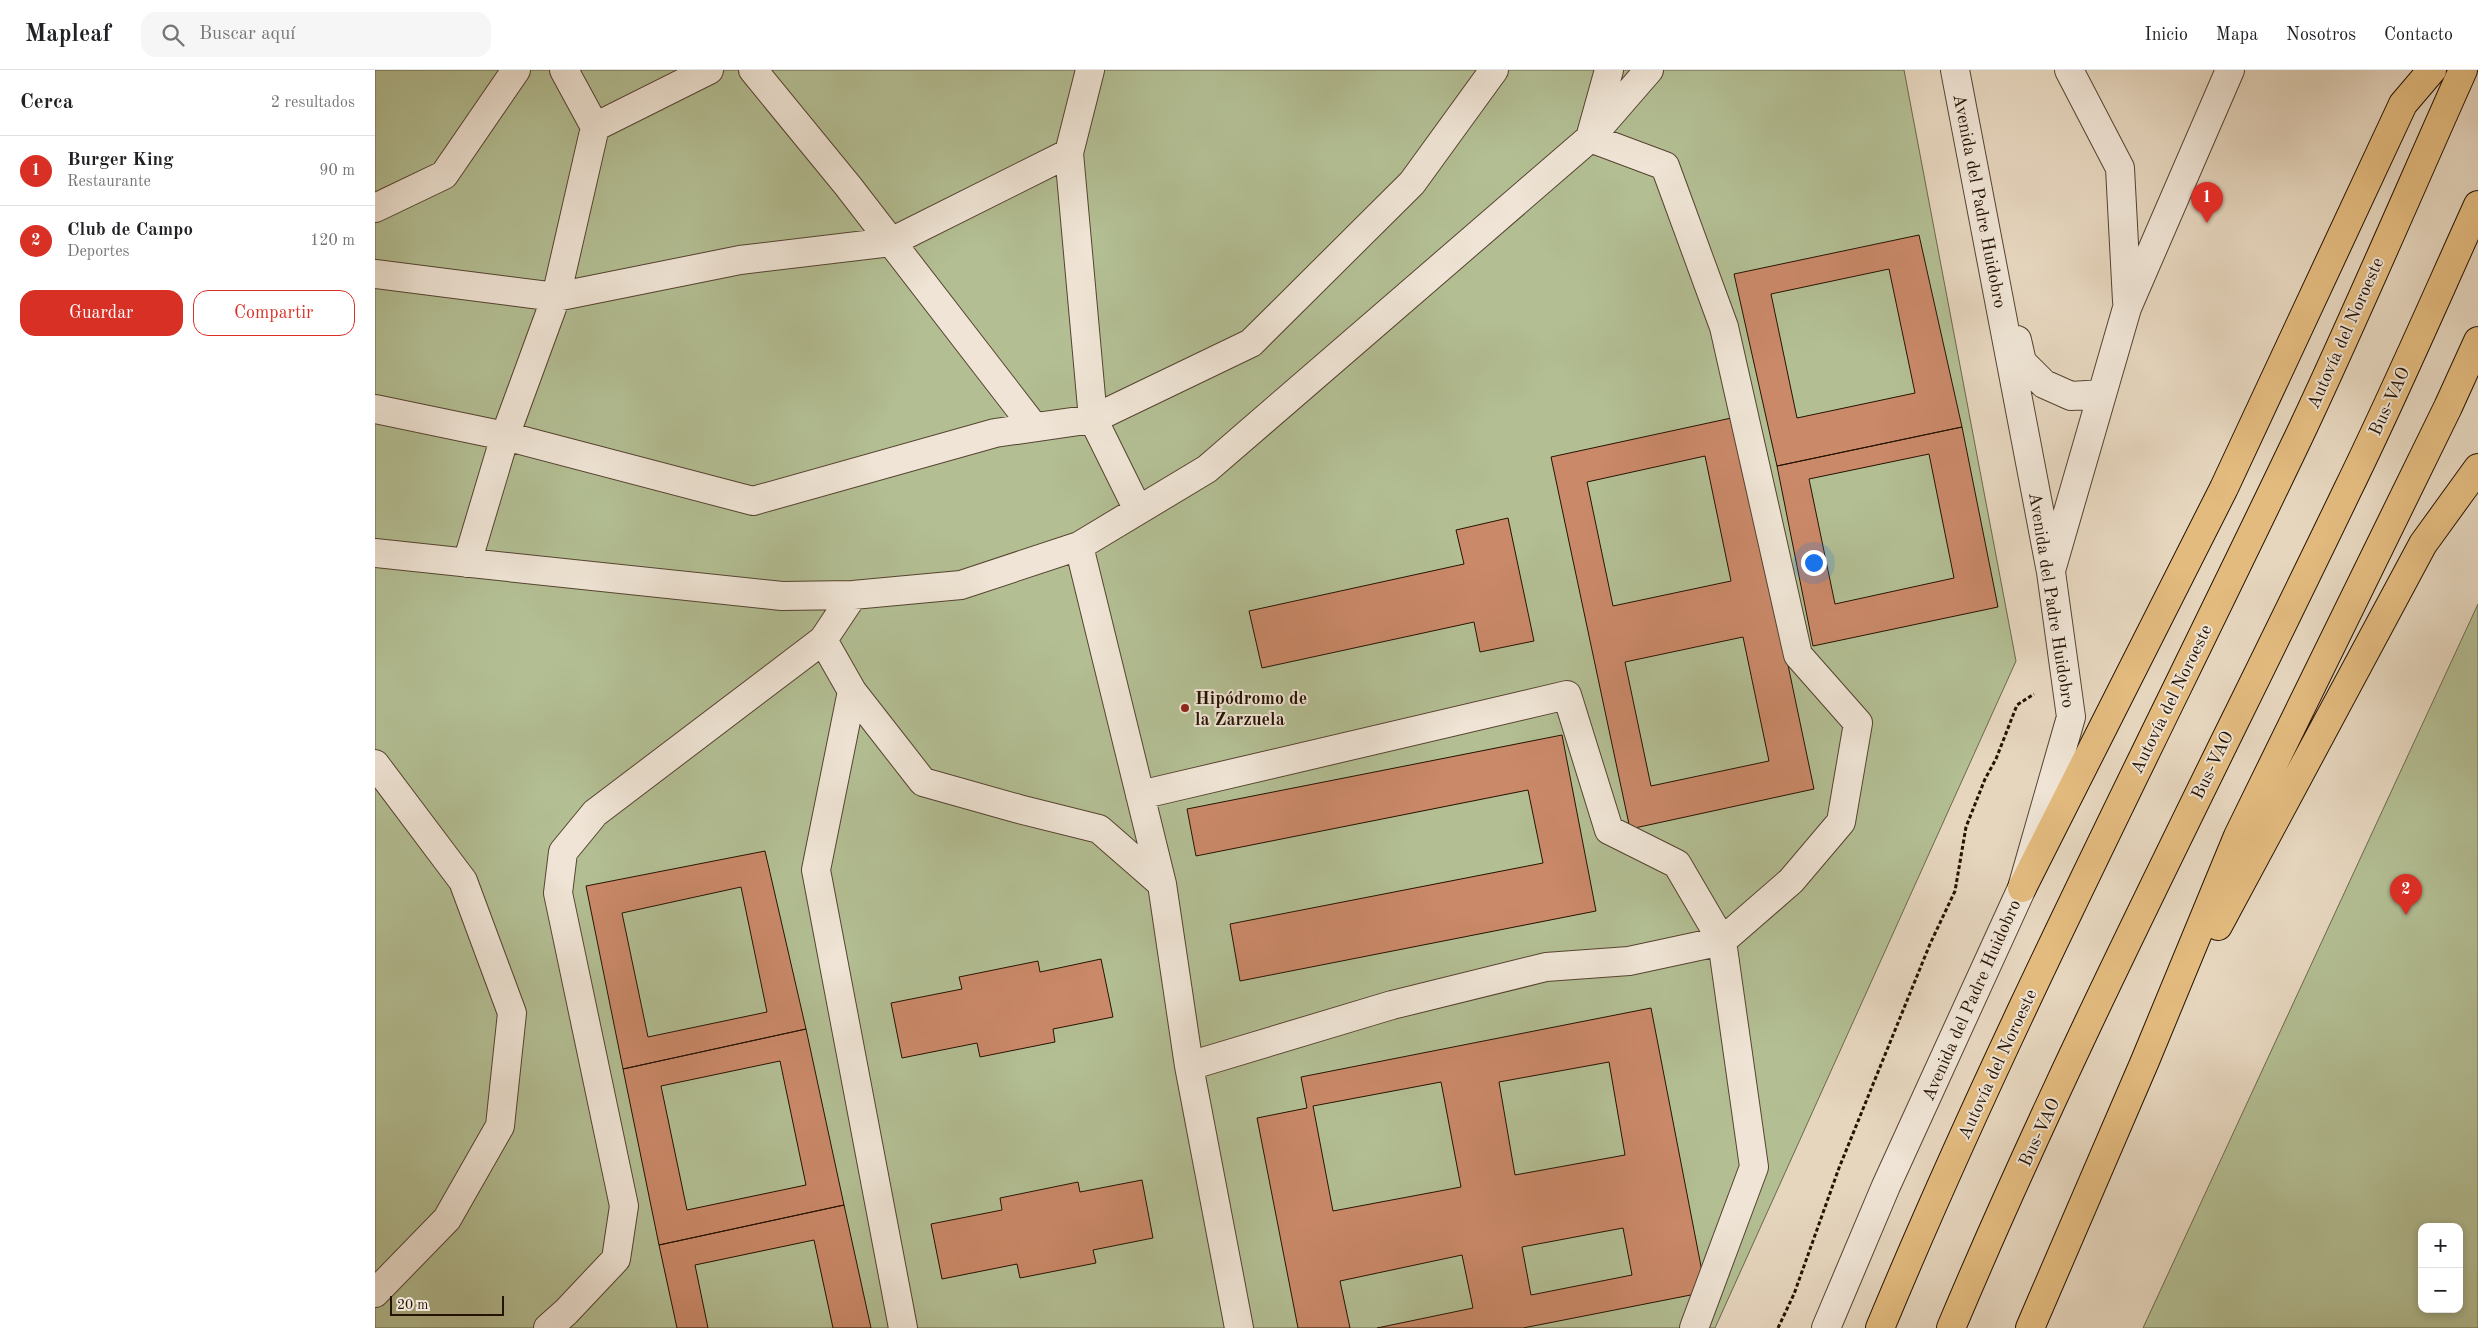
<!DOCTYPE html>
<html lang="es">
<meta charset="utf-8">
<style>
:root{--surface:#fff;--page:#f6f6f6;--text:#202124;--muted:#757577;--line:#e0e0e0;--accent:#d93025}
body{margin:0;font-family:"Old Standard TT",serif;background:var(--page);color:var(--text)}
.controls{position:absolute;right:15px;bottom:15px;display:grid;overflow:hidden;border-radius:10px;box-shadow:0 2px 8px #0003}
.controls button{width:45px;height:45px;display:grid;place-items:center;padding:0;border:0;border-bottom:1px solid var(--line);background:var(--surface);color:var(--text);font:25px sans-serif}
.scale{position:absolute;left:15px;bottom:12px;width:114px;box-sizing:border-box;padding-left:5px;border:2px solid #251201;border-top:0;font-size:14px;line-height:18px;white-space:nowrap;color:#251201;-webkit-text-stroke:4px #efe4d5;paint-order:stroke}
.you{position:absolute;left:1438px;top:492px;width:18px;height:18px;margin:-12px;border:4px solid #fff;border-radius:50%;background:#1a73e8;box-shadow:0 0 0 8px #1a73e833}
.badge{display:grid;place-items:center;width:32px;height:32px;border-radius:50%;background:var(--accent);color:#fff;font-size:16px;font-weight:700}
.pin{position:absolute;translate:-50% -41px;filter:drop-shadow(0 1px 2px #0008)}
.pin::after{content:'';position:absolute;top:26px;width:18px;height:15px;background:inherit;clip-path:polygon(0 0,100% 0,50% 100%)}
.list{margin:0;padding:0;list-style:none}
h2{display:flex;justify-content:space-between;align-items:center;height:65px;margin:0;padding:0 20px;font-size:21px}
h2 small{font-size:16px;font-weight:400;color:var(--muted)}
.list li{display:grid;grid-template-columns:32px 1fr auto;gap:15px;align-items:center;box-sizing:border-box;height:70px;padding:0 20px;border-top:1px solid var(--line)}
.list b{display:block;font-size:19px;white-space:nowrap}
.list p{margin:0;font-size:16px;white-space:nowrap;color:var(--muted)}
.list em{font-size:16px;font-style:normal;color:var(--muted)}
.actions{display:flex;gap:10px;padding:15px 20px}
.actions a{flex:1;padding:11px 0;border:1px solid var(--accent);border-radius:15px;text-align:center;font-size:18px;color:var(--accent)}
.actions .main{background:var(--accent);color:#fff}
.icon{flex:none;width:28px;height:28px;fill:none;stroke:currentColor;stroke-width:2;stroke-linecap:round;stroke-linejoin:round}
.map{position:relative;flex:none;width:2103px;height:1258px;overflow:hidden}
header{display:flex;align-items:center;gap:30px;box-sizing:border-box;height:70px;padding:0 25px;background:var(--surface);border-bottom:1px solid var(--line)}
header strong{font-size:24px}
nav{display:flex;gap:28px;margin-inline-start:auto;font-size:18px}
.search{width:350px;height:45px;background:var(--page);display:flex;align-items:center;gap:12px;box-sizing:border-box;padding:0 18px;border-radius:15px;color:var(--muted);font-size:19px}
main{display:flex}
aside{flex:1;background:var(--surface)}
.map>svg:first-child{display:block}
</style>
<header>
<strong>Mapleaf</strong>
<div class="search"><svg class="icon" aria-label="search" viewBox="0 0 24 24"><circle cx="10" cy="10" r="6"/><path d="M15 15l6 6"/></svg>Buscar aquí</div>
<nav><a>Inicio</a><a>Mapa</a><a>Nosotros</a><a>Contacto</a></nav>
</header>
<main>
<aside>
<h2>Cerca<small>2 resultados</small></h2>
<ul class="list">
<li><span class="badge">1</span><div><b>Burger King</b><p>Restaurante</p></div><em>90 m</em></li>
<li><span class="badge">2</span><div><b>Club de Campo</b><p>Deportes</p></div><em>120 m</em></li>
</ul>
<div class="actions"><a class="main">Guardar</a><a>Compartir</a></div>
</aside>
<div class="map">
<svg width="2103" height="1258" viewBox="0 0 2103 1258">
<rect width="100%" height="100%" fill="#e6d6be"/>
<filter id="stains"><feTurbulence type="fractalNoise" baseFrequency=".004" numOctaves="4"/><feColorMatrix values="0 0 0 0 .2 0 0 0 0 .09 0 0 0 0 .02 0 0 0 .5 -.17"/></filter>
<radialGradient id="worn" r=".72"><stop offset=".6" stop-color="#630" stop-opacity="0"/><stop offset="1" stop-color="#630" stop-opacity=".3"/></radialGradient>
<path fill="#b3be93" stroke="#6c684a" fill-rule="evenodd" d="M0,0H1529L1641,591L1340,1258H0Z
M2103,534V1258H1768ZM2047,1157H2084V1239H2047Z"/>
<path fill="#ca8969" stroke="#251201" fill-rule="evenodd" d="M1544,165L1587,357L1402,396L1359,204ZM1514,199L1540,323L1422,348L1396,224Z
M1361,347L1439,719L1255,759L1176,387ZM1330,386L1356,511L1238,536L1212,412ZM1368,567L1394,691L1276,716L1250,592Z
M1587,357L1623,537L1438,576L1402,396ZM1554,384L1579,508L1460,534L1434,409Z
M1133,448L1159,571L1105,582L1099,552L887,598L874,541L1089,494L1081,460Z
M1187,665L1221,841L865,911L855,854L1168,793L1153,720L821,786L812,739Z
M390,781L431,959L248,999L211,816ZM366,817L392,942L273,967L247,843Z
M726,889L738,947L678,959L680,972L605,987L602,973L527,988L516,933L587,919L584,907L663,891L665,902Z
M1276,938L1331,1222L1148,1258H1002L1098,1238L1087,1185L965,1211L975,1258H923L882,1048L932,1038L926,1007ZM1234,992L1250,1085L1140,1105L1124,1012ZM1066,1012L1086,1117L958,1141L938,1036ZM1248,1158L1257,1205L1156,1225L1147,1177Z
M431,959L469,1135L284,1175L248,999ZM405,991L431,1115L312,1140L286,1016Z
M767,1110L778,1168L718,1180L721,1193L645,1208L642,1194L567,1209L556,1154L627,1140L625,1128L703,1112L705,1122Z
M469,1135L496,1258H458L439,1170L320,1195L333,1258H302L284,1175Z"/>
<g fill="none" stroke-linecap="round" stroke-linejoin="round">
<defs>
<path id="minor" d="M189,0L220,57L334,0
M378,0L473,116L659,357
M715,0L694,83L718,349L763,440
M1694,0L1745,98L1752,231
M694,83L516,172L365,190L181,227L130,366L378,431L620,363L718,349L876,273L1037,113L1119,0
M0,138L69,105L141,0
M0,204L181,227L220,57
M1642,270L1647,292L1669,314L1696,326L1727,324
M0,339L130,366L92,493
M704,476L787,814
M0,483L407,526L478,525L586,515L704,476L832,399L1215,68L1274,0
M1677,497L1752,238L1855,0
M448,570L477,621L548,712L644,739L724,759L787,814L814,996L864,1258
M477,621L441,800L528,1258
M0,694L88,811L137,943L125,1056L72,1149L0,1223
M765,725L1192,625L1234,760L1302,794L1347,871L1379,1097L1319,1258
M814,996L1017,935L1171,897L1254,891L1347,871L1416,811L1466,752L1483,653L1423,585L1349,257L1290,96L1215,68L1234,0
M173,1258L191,1242L241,1189L249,1136L183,823L188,782L220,743L448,570L478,525
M1451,1258L1511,1116L1647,818L1696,647L1676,502L1580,0"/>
<path id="highway" d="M1647,818L1849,418L2028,34L2057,0
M1843,856L2048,474L2103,398
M1505,1258C1632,953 1784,660 1926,362C1982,243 2034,121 2088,0
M1576,1258C1696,973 1839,698 1973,419C2019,325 2060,230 2103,135
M1655,1258L1770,991L1863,766L2073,337L2103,271"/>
</defs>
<use href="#minor" stroke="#554330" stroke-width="30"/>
<use href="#highway" stroke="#251201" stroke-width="30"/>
<path stroke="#251201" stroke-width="3" stroke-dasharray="4 2.5" stroke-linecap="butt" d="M1403,1258L1419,1224L1464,1098L1555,874L1580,821L1591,757L1610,709L1621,689L1642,635L1659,624"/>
<use href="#minor" stroke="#efe4d5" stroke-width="28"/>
<use href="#highway" stroke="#e3bb7f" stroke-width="28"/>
</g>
<circle fill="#8f2418" stroke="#efe4d5" stroke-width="2" cx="810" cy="638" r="5"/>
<g text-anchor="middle" stroke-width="4" stroke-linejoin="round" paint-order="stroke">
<g font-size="18" fill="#251201" stroke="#efe4d5">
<text transform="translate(1605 131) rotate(79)" y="6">Avenida del Padre Huidobro</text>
<text transform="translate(1970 263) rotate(-66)" y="6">Autovía del Noroeste</text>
<text transform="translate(2014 331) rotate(-65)" y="6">Bus-VAO</text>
<text transform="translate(1677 530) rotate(81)" y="6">Avenida del Padre Huidobro</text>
<text transform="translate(1796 629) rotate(-64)" y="6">Autovía del Noroeste</text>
<text transform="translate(1837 695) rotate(-64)" y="6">Bus-VAO</text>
<text transform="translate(1596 930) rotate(-66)" y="6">Avenida del Padre Huidobro</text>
<text transform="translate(1622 994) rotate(-65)" y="6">Autovía del Noroeste</text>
<text transform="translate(1664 1062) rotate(-65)" y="6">Bus-VAO</text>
</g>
<g font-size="18" font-weight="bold" fill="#251201" stroke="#efe4d5" text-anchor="start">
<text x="820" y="634">Hipódromo de<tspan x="820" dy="21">la Zarzuela</tspan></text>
</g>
</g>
<rect width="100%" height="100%" filter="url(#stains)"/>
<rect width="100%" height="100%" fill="url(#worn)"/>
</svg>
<div class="controls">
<button>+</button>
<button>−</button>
</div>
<div class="scale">20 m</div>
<div class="you"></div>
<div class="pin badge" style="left:1832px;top:153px">1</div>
<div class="pin badge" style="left:2031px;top:845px">2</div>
</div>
</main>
